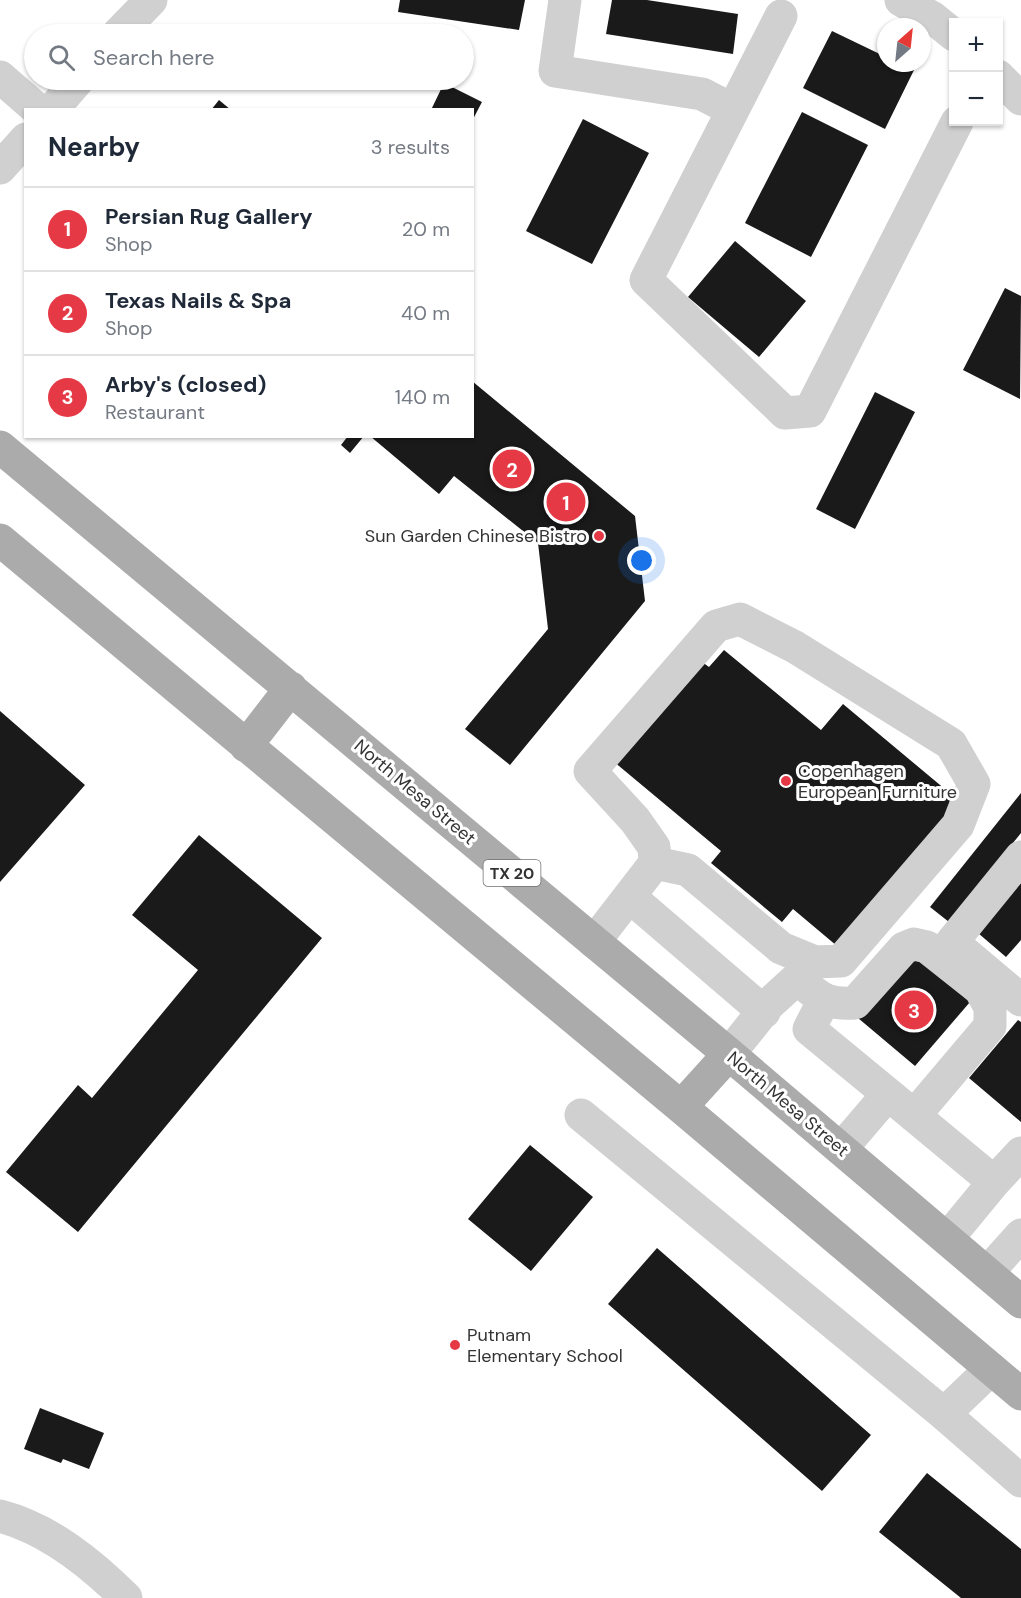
<!DOCTYPE html>
<meta charset="utf-8">
<style>
:root{--surface:#fff;--page:#f6f6f7;--text:#1f2937;--muted:#747a83;--line:#e0e1e3;--accent:#e63946}
body{margin:0;font-family:"DM Sans",sans-serif;background:var(--page);color:var(--text)}
.controls{position:absolute;right:18px;top:18px;display:grid;overflow:hidden;border-radius:0px;box-shadow:0 2px 4px #0004}
.controls button{width:54px;height:54px;display:grid;place-items:center;padding:0;border:0;border-bottom:2px solid var(--line);background:var(--surface);color:var(--text);font:30px sans-serif}
.compass{position:absolute;left:877px;top:18px;width:54px;height:54px;border-radius:50%;background:var(--surface);box-shadow:0 2px 4px #0004;rotate:27deg}
.you{position:absolute;left:642px;top:561px;width:21px;height:21px;margin:-15px;border:4px solid #fff;border-radius:50%;background:#1a73e8;box-shadow:0 0 0 9px #1a73e833}
.badge{display:grid;place-items:center;width:39px;height:39px;border-radius:50%;background:var(--accent);color:#fff;font-size:20px;font-weight:700}
.pin{position:absolute;translate:-50% -50%;border:3px solid #fff;box-shadow:0 2px 6px #0006}
.list{margin:0;padding:0;list-style:none}
h2{display:flex;justify-content:space-between;align-items:center;height:78px;margin:0;padding:0 24px;font-size:26px}
h2 small{font-size:20px;font-weight:400;color:var(--muted)}
.list li{display:grid;grid-template-columns:39px 1fr auto;gap:18px;align-items:center;box-sizing:border-box;height:84px;padding:0 24px;border-top:2px solid var(--line)}
.list b{display:block;font-size:22px;white-space:nowrap}
.list p{margin:0;font-size:20px;white-space:nowrap;color:var(--muted)}
.list em{font-size:20px;font-style:normal;color:var(--muted)}
.icon{flex:none;width:33px;height:33px;fill:none;stroke:currentColor;stroke-width:2;stroke-linecap:round;stroke-linejoin:round}
.map{position:relative;flex:none;width:1021px;height:1598px;overflow:hidden}
.search{position:absolute;background:var(--surface);box-shadow:0 2px 4px #0004;left:24px;top:24px;width:450px;height:66px;display:flex;align-items:center;gap:15px;box-sizing:border-box;padding:0 21px;border-radius:33px;color:var(--muted);font-size:22px}
.panel{position:absolute;background:var(--surface);box-shadow:0 2px 4px #0004;left:24px;top:108px;width:450px;height:330px;border-radius:0px}
.map>svg:first-child{display:block}
</style>
<div class="map">
<svg width="1021" height="1598" viewBox="0 0 1021 1598">
<rect width="100%" height="100%" fill="#fff"/>
<path fill="#1a1a1a" d="M400,0H525L519,30L398,12Z
M612,0H647L738,14L733,54L606,34Z
M832,31L886,57V63H898L914,70L885,129L803,88Z
M444,83L482,102L472,121V110H431Z
M219,100L231,110H211Z
M802,112L868,145L811,257L745,223Z
M583,119L649,153L592,264L526,231Z
M735,241L806,301L759,357L688,297Z
M1005,288L1021,296L1020,399L963,370Z
M472,381L635,516L645,601L510,765L465,729L548,629L538,543L454,476L439,494L370,436H472Z
M875,392L915,412L855,529L816,509Z
M348,436H364L350,453L341,445Z
M724,650L821,730L843,704L958,800L837,946L793,909L782,922L711,863L721,851L613,761L698,659L709,667Z
M0,711L85,785L0,882Z
M1021,793V833L949,922L930,907Z
M199,835L322,938L78,1232L6,1172L78,1085L92,1098L198,970L132,915Z
M1021,883V940L1006,957L978,933Z
M913,953L970,1002L915,1066L858,1018Z
M1018,1020L1021,1022V1122L969,1078Z
M530,1145L593,1197L531,1271L468,1219Z
M657,1248L871,1435L822,1491L608,1304Z
M40,1408L104,1433L89,1469L63,1459L61,1463L24,1449Z
M927,1473L1021,1549V1598H961L879,1532Z"/>
<g fill="none" stroke-linecap="round" stroke-linejoin="round">
<path stroke="#d0d0d0" stroke-width="33" d="M565,0L555,71L702,94L733,110
M901,0L933,18L954,35
M781,16L646,280L785,413L810,411L957,122
M118,34L151,0
M998,76L1021,99
M0,77L38,110
M52,110L78,80
M0,168L26,139
M1021,857L952,942L1021,1000
M630,897L764,1012
M594,942L655,863L654,847L635,820L590,771L716,626L740,619L795,647L951,744L974,784L958,825L841,961L815,962L781,948L688,870L655,863
M797,979C820,997 824,1005 855,1003L904,948L914,944L927,947L980,989L990,1007V1026L914,1116
M824,1000L809,1029L888,1094
M729,1054L769,1004L814,963
M581,1115L944,1414L991,1369
M841,1149L888,1094L994,1182L947,1239
M994,1182L1021,1153
M987,1273L1021,1235
M944,1414L1021,1481
M0,1516C49,1529 91,1563 126,1598"/>
<path stroke="#ababab" stroke-width="33" d="M0,447L729,1054L1021,1302
M0,540L681,1107L1021,1394
M246,746L291,688
M681,1107L729,1054"/>
</g>
<g fill="#e63946" stroke="#fff" stroke-width="2">
<circle cx="599" cy="536" r="6"/>
<circle cx="786" cy="781" r="6"/>
<circle cx="455" cy="1345" r="6"/>
</g>
<g text-anchor="middle" stroke-width="6" stroke-linejoin="round" paint-order="stroke">
<rect fill="#fff" stroke="#707070" stroke-width="1.5" x="483.5" y="860" width="57" height="26" rx="4.5"/>
<g font-size="16" font-weight="bold" fill="#333">
<text x="512" y="879">TX 20</text>
</g>
<g font-size="18" fill="#333" stroke="#fff" text-anchor="start">
<text x="587" y="542" text-anchor="end">Sun Garden Chinese Bistro</text>
<text x="798" y="777">Copenhagen<tspan x="798" dy="21">European Furniture</tspan></text>
<text x="467" y="1341">Putnam<tspan x="467" dy="21">Elementary School</tspan></text>
</g>
<g font-size="18" fill="#333" stroke="#fff">
<text transform="translate(415 792) rotate(40)" y="6">North Mesa Street</text>
<text transform="translate(788 1104) rotate(40)" y="6">North Mesa Street</text>
</g>
</g>
</svg>
<div class="controls">
<button>+</button>
<button>−</button>
</div>
<svg class="compass" viewBox="-18 -18 36 36"><path d="M0-13l5 13h-10z" fill="#e53935"/><path d="M0 13l5-13h-10z" fill="#747a83"/></svg>
<div class="you"></div>
<div class="pin badge" style="left:566px;top:502px">1</div>
<div class="pin badge" style="left:512px;top:469px">2</div>
<div class="pin badge" style="left:914px;top:1010px">3</div>
<div class="search"><svg class="icon" aria-label="search" viewBox="0 0 24 24"><circle cx="10" cy="10" r="6"/><path d="M15 15l6 6"/></svg>Search here</div>
<section class="panel">
<h2>Nearby<small>3 results</small></h2>
<ul class="list">
<li><span class="badge">1</span><div><b>Persian Rug Gallery</b><p>Shop</p></div><em>20 m</em></li>
<li><span class="badge">2</span><div><b>Texas Nails &amp; Spa</b><p>Shop</p></div><em>40 m</em></li>
<li><span class="badge">3</span><div><b>Arby's (closed)</b><p>Restaurant</p></div><em>140 m</em></li>
</ul>
</section>
</div>
